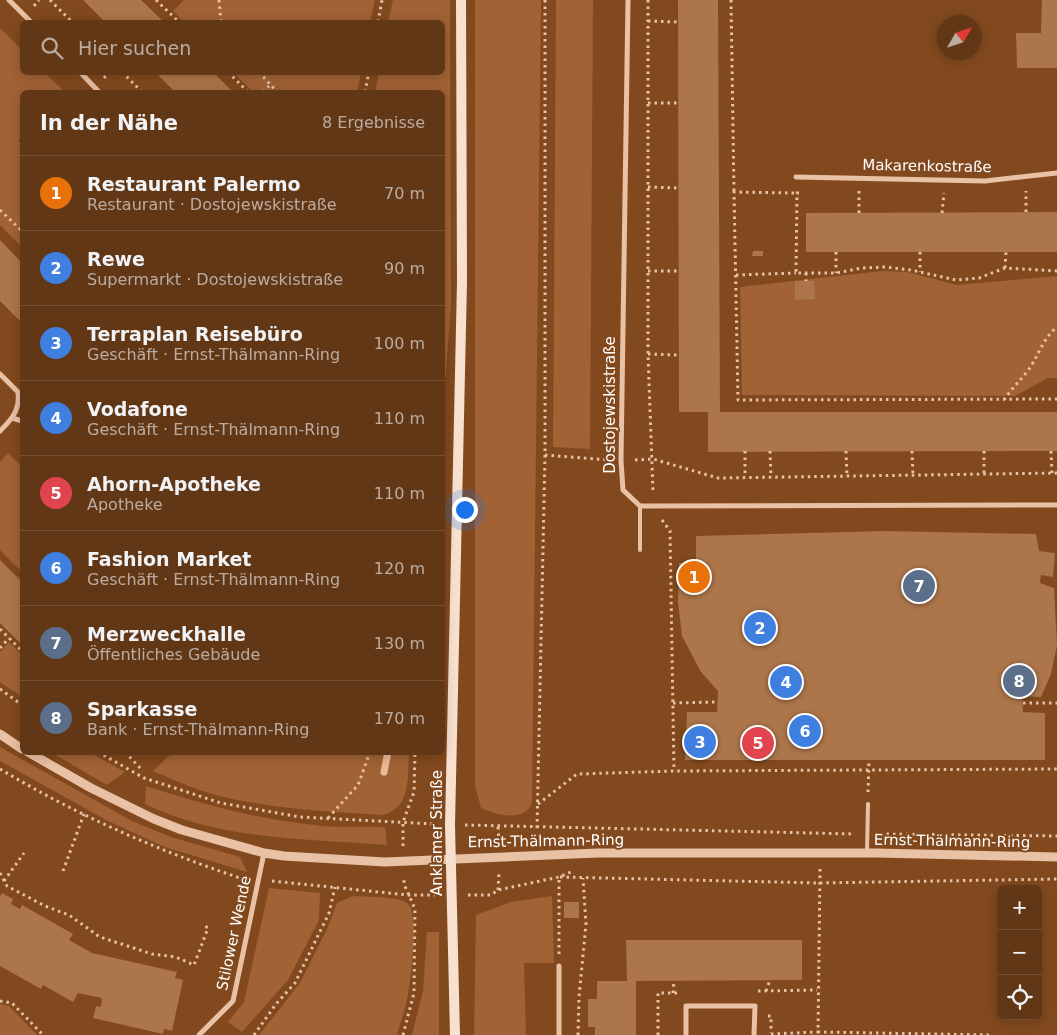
<!DOCTYPE html>
<html lang="de">
<meta charset="utf-8">
<style>
:root{--surface:#623716;--page:#683f1f;--text:#f1f3f6;--muted:#bbaca1;--line:#765135;--accent:#63a1f8}
body{margin:0;font-family:"DejaVu Sans",sans-serif;background:var(--page);color:var(--text)}
.controls{position:absolute;right:15px;bottom:15px;display:grid;overflow:hidden;border-radius:8px;box-shadow:0 2px 12px #0003}
.controls button{width:45px;height:45px;display:grid;place-items:center;padding:0;border:0;border-bottom:1px solid var(--line);background:var(--surface);color:var(--text);font:25px sans-serif}
.compass{position:absolute;left:937px;top:15px;width:45px;height:45px;border-radius:50%;background:var(--surface);box-shadow:0 2px 12px #0003;rotate:51deg}
.you{position:absolute;left:464px;top:509px;width:18px;height:18px;margin:-12px;border:4px solid #fff;border-radius:50%;background:#1a73e8;box-shadow:0 0 0 8px #1a73e833}
.badge{display:grid;place-items:center;width:32px;height:32px;border-radius:50%;background:var(--accent);color:#fff;font-size:16px;font-weight:700}
.pin{position:absolute;translate:-50% -50%;border:2px solid #fff;box-shadow:0 1px 5px #0006}
.list{margin:0;padding:0;list-style:none}
h2{display:flex;justify-content:space-between;align-items:center;height:65px;margin:0;padding:0 20px;font-size:21px}
h2 small{font-size:16px;font-weight:400;color:var(--muted)}
.list li{display:grid;grid-template-columns:32px 1fr auto;gap:15px;align-items:center;box-sizing:border-box;height:75px;padding:0 20px;border-top:1px solid var(--line)}
.list b{display:block;font-size:19px;white-space:nowrap}
.list p{margin:0;font-size:16px;white-space:nowrap;color:var(--muted)}
.list em{font-size:16px;font-style:normal;color:var(--muted)}
.icon{flex:none;width:28px;height:28px;fill:none;stroke:currentColor;stroke-width:2;stroke-linecap:round;stroke-linejoin:round}
.map{position:relative;flex:none;width:1057px;height:1035px;overflow:hidden}
.search{position:absolute;background:var(--surface);box-shadow:0 2px 12px #0003;left:20px;top:20px;width:425px;height:55px;display:flex;align-items:center;gap:12px;box-sizing:border-box;padding:0 18px;border-radius:8px;color:var(--muted);font-size:19px}
.panel{position:absolute;background:var(--surface);box-shadow:0 2px 12px #0003;left:20px;top:90px;width:425px;height:665px;border-radius:8px}
.map>svg:first-child{display:block}
</style>
<div class="map">
<svg width="1057" height="1035" viewBox="0 0 1057 1035">
<rect width="100%" height="100%" fill="#82491e"/>
<path fill="#a16235" d="M184,0H375L370,22H184L173,11Z
M393,0H450L451,305L443,408L442,92H375L379,73L442,72V22H388Z
M475,0H541L532,802C527,823 495,815 481,808L475,786Z
M556,0H593L590,449L553,447Z
M0,28L22,50V72L45,73L65,92H22V137L18,141L22,145V247L0,225Z
M234,73H361L357,92H253Z
M882,271L908,272L957,285L1057,276V378H1048L1015,396L742,395L740,287Z
M8,453L22,467V572L0,550V462Z
M9,642L22,655V697L0,682V652Z
M0,747L132,821L171,837L240,857L247,872L165,847L108,821L0,761Z
M52,753H91L125,772L107,785Z
M172,753H409C407,777 412,807 383,815C332,812 282,809 232,799C204,793 178,782 153,771Z
M146,786C201,804 257,819 315,825C338,828 362,826 385,827L387,845C306,839 219,840 145,804Z
M269,888L320,893L319,920L288,980L242,1032L228,1022L244,1002Z
M353,896C367,897 396,896 407,903C420,911 411,979 408,994C406,1008 400,1022 397,1035H259L300,983L328,927L337,903Z
M552,896L554,963H524L526,1035H474L476,915L511,902Z
M427,932H439V1035H412L423,991Z
M0,1004L9,1006L37,1035H0Z"/>
<g fill="none" stroke-linecap="round" stroke-linejoin="round">
<path stroke="#ebb997" stroke-width="7" d="M384,772L388,752"/>
</g>
<path fill="#ac754a" d="M83,0H141L164,22H105Z
M678,0H718L720,412H1057V451L708,452V412H679Z
M1042,0H1057V68H1017L1016,33H1041Z
M155,72H213L233,92H175Z
M1057,212V252H806V213Z
M0,240L22,263V323L0,301Z
M753,251H763V256H752Z
M795,281H814L815,299L795,300Z
M884,531L1036,534L1039,551L1055,553L1053,577L1041,575L1040,583L1054,588L1057,645L1051,674L1041,697L1022,696L1023,712L1045,713V760H685L687,712H717L718,691L701,672L682,636L678,602L679,563H696V536Z
M0,560L22,582V645L0,623Z
M2,893L13,899L11,904L20,909L22,905L73,934L69,940L92,953L177,972L175,978L183,980L172,1031L164,1029L163,1034L93,1018L96,1006L101,1007L102,998L78,993L73,1002L43,985L41,989L0,966V897Z
M564,902H579V918H564Z
M626,940H802V980L636,981V1035H595V1027H588V999H597V981H627Z"/>
<g fill="none" stroke-linecap="round" stroke-linejoin="round">
<path stroke="#e9c1a4" stroke-width="3" stroke-dasharray="2.5 4" stroke-linecap="butt" d="M50,0L72,22
M156,0L179,22
M219,0L221,22
M648,0V354L653,492
M731,0L734,192
M34,6L39,0
M648,21L678,22
M378,22L382,0
M122,72L142,92
M228,72L248,92
M259,72L277,92
M104,78L109,72
M263,92L269,86
M365,92L369,72
M648,103H678
M648,187L679,188
M859,191V213
M794,193L734,192L738,400L1057,399
M799,193H797L796,273H836L862,268L885,267L911,270L956,280L979,278L1005,268L1057,271
M0,210L22,231
M1026,212V191
M942,213L944,193
M836,252V273
M920,252V272
M1005,268L1006,252
M648,271H679
M806,273V281
M736,275L796,273
M648,354L679,355
M1004,400C1012,388 1021,380 1029,369C1039,355 1043,338 1057,327
M745,451V477
M770,451L771,477
M846,451L847,476
M912,451L913,475
M984,451V473
M1051,451L1052,473
M545,455L609,460
M635,460L653,459L718,478L1057,473
M662,520L670,531L674,771
M0,629L22,651
M0,648L9,638
M0,689L22,705
M673,703L717,702
M1023,703H1057
M98,752L144,778L221,803L300,817L434,824
M125,752L142,770
M0,769C75,814 154,849 237,877L246,878
M868,792L869,760
M538,804L577,774L674,771L1057,769
M328,818L358,785L370,752
M465,825L854,834
M498,827L499,841
M537,828L545,455V0
M880,834L1057,836
M403,846V822L414,792L415,752
M820,869L818,1032L992,1035
M63,871L84,814
M0,873L7,886L45,906L69,915L100,937L152,954L176,957L194,965L208,928L205,926
M560,877L818,883L1057,879
M4,881L24,853
M272,881L408,895H435
M498,890L499,872
M468,895H491L498,890L559,877L571,872
M559,954V877
M758,991L817,990
M766,991L770,980
M673,993L674,980
M0,1001L12,1003L43,1035
M768,1016H771V1033
M771,1034L818,1032
M254,1035L276,1004L295,983L329,913L335,887
M403,1035L414,993L415,909L404,884V877
M578,1035L579,997L586,924L583,878
M658,1035V993H679"/>
<path stroke="#e9c1a4" stroke-width="4" d="M640,550V506
M867,852L868,804"/>
<path stroke="#e9c1a4" stroke-width="5" d="M9,0L31,22
M628,0L621,461L623,490L640,506L1057,505
M80,72L99,92
M796,177L985,181L1057,173
M0,374L22,396
M12,418L22,421
M0,431C12,419 20,410 18,393
M559,966V1035
M199,1035L233,1001L264,853
M686,1035V1006H755L754,1035"/>
<path stroke="#e9c1a4" stroke-width="9" d="M0,734L22,749
M28,752L91,788L154,819L182,830L264,853L284,856L385,862L598,853H877L1057,857"/>
<path stroke="#f7e0cf" stroke-width="10" d="M455,1035L450,825L462,282L461,0"/>
</g>
<g text-anchor="middle" stroke-width="4" stroke-linejoin="round" paint-order="stroke">
<g font-size="15" fill="#fff" stroke="#82491e">
<text transform="translate(927 166) rotate(1)" y="5">Makarenkostraße</text>
<text transform="translate(610 405) rotate(-90)" y="5">Dostojewskistraße</text>
<text transform="translate(437 833) rotate(-90)" y="5">Anklamer Straße</text>
<text transform="translate(546 841) rotate(-1)" y="5">Ernst-Thälmann-Ring</text>
<text transform="translate(952 841) rotate(1)" y="5">Ernst-Thälmann-Ring</text>
<text transform="translate(234 933) rotate(-78)" y="5">Stilower Wende</text>
</g>
</g>
</svg>
<div class="controls">
<button>+</button>
<button>−</button>
<button><svg class="icon" aria-label="locate" viewBox="0 0 24 24"><circle cx="12" cy="12" r="6"/><path d="M12 2v4M12 18v4M2 12h4M18 12h4"/></svg></button>
</div>
<svg class="compass" viewBox="-18 -18 36 36"><path d="M0-13l5 13h-10z" fill="#e53935"/><path d="M0 13l5-13h-10z" fill="#bbaca1"/></svg>
<div class="you"></div>
<div class="pin badge" style="left:694px;top:577px;background:#e8710a">1</div>
<div class="pin badge" style="left:760px;top:628px;background:#3f7fe0">2</div>
<div class="pin badge" style="left:700px;top:742px;background:#3f7fe0">3</div>
<div class="pin badge" style="left:786px;top:682px;background:#3f7fe0">4</div>
<div class="pin badge" style="left:758px;top:743px;background:#e0444e">5</div>
<div class="pin badge" style="left:805px;top:731px;background:#3f7fe0">6</div>
<div class="pin badge" style="left:919px;top:586px;background:#5c6f8a">7</div>
<div class="pin badge" style="left:1019px;top:681px;background:#5c6f8a">8</div>
<div class="search"><svg class="icon" aria-label="search" viewBox="0 0 24 24"><circle cx="10" cy="10" r="6"/><path d="M15 15l6 6"/></svg>Hier suchen</div>
<section class="panel">
<h2>In der Nähe<small>8 Ergebnisse</small></h2>
<ul class="list">
<li><span class="badge" style="background:#e8710a">1</span><div><b>Restaurant Palermo</b><p>Restaurant · Dostojewskistraße</p></div><em>70 m</em></li>
<li><span class="badge" style="background:#3f7fe0">2</span><div><b>Rewe</b><p>Supermarkt · Dostojewskistraße</p></div><em>90 m</em></li>
<li><span class="badge" style="background:#3f7fe0">3</span><div><b>Terraplan Reisebüro</b><p>Geschäft · Ernst-Thälmann-Ring</p></div><em>100 m</em></li>
<li><span class="badge" style="background:#3f7fe0">4</span><div><b>Vodafone</b><p>Geschäft · Ernst-Thälmann-Ring</p></div><em>110 m</em></li>
<li><span class="badge" style="background:#e0444e">5</span><div><b>Ahorn-Apotheke</b><p>Apotheke</p></div><em>110 m</em></li>
<li><span class="badge" style="background:#3f7fe0">6</span><div><b>Fashion Market</b><p>Geschäft · Ernst-Thälmann-Ring</p></div><em>120 m</em></li>
<li><span class="badge" style="background:#5c6f8a">7</span><div><b>Merzweckhalle</b><p>Öffentliches Gebäude</p></div><em>130 m</em></li>
<li><span class="badge" style="background:#5c6f8a">8</span><div><b>Sparkasse</b><p>Bank · Ernst-Thälmann-Ring</p></div><em>170 m</em></li>
</ul>
</section>
</div>
